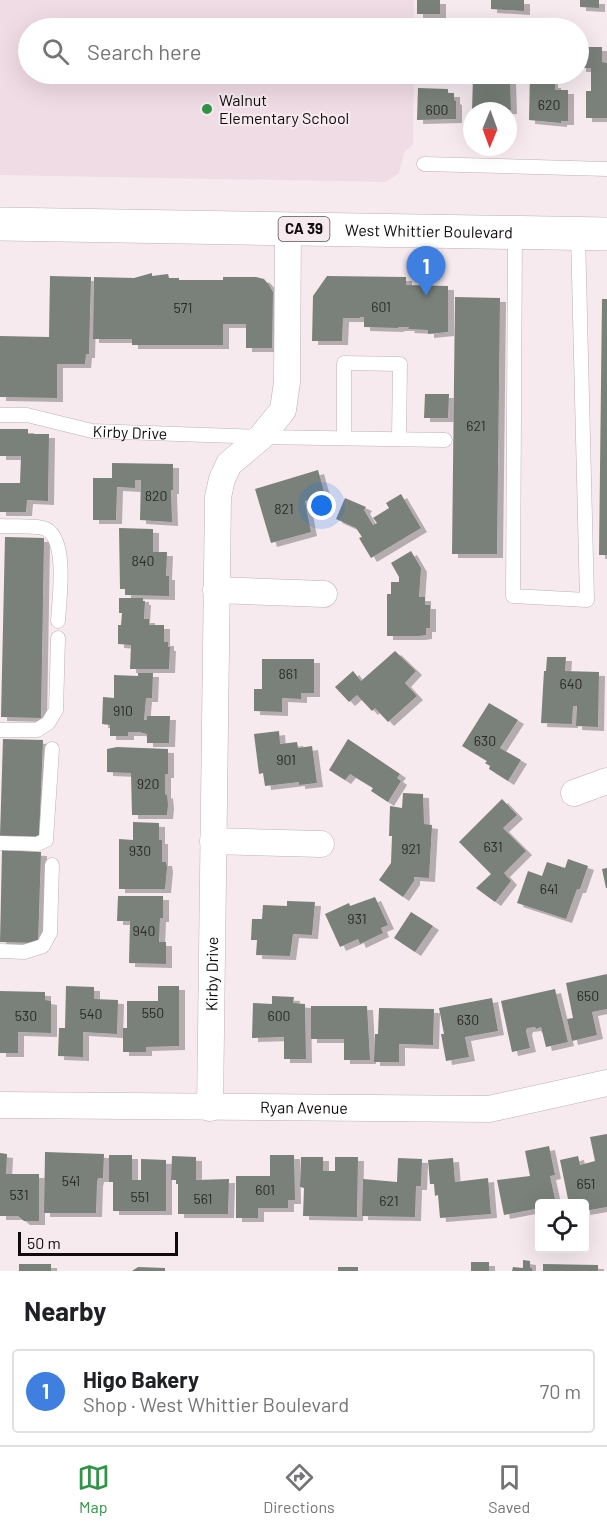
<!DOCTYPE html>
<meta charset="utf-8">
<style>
:root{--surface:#fff;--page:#f2f2f2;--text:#202124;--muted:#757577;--line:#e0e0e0;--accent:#309348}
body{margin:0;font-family:Barlow,sans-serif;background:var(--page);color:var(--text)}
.controls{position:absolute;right:18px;bottom:18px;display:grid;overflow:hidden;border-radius:6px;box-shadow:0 6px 24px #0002}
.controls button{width:54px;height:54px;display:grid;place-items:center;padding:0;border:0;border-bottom:2px solid var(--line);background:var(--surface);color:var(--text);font:30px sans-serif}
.compass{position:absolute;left:463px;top:102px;width:54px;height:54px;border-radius:50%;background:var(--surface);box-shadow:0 6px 24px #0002;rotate:181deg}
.scale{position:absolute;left:18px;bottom:15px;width:160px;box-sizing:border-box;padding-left:6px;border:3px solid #100c0e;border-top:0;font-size:16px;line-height:21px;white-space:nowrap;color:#100c0e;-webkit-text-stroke:4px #f6eaef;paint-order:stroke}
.you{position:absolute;left:322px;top:506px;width:21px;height:21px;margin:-15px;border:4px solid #fff;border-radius:50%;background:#1a73e8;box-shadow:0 0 0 9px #1a73e833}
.badge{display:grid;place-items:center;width:39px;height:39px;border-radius:50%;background:var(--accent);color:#fff;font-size:20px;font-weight:700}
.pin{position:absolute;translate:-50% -50px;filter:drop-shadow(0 2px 3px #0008)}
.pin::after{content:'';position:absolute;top:32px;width:21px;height:18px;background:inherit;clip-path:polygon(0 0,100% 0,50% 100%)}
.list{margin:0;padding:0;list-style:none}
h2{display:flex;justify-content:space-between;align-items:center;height:78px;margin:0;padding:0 24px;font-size:26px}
h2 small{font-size:20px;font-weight:400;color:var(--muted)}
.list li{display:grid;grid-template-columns:39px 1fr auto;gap:18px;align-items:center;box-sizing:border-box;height:84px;margin:0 12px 12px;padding:0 12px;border:2px solid var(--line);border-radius:6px}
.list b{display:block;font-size:22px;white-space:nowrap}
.list p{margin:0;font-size:20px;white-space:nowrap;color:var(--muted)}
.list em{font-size:20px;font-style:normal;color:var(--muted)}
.icon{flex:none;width:33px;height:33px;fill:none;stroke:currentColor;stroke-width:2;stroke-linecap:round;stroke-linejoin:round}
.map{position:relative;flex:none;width:607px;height:1271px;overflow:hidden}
.search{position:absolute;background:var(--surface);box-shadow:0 6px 24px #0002;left:18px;right:18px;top:18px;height:66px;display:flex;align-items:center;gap:15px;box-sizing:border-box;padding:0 21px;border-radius:33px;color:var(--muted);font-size:22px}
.sheet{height:174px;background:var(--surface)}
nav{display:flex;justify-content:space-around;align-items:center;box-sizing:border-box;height:84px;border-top:2px solid var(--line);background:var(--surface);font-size:16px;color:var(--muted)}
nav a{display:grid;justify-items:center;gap:3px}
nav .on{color:var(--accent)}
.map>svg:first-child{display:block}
</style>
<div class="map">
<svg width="607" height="1271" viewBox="0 0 607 1271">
<defs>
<filter id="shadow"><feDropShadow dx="6" dy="4" stdDeviation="0" flood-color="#0004"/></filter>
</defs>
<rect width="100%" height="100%" fill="#f6eaef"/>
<path fill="#f0dce5" d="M0,0H414V28H28V74H414L413,144L404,153L399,173L386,182L0,175Z"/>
<path fill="#79817a" filter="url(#shadow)" d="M417,0H440V14H417Z
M491,0H524V11L491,9Z
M580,0H599V8L580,7Z
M580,47H602V62L607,63V118H586V91H591V68H580Z
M530,74H552V84H555V90H568V121H561V123L529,120Z
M473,77L510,78L511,110L472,111Z
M418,88L448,89V93H454V100L456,101V119L417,120Z
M152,273V276L168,274L169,278H179V280H223V277H256L264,279L269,285L273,292L272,348H246V324H223V345H132V339H93L94,277L134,278Z
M50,276L91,277L89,354H86L85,364H57V398L0,397V336L49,337Z
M327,276L406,277V285L448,286V332L428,334V330L408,329L409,327H398V328L364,327V317H360V318H343L342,341H312L313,296Z
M455,297L500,298L497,554H452Z
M602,299H607V555H599Z
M425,394H449L448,418H424Z
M0,429H28V434H49L48,501L27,500L26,512H0V483H20L21,456H0Z
M112,463L173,464V490H171L172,522L140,520L141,480H135V488L117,487L116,520H93V478H112Z
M318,470L325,495L305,501L311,532L271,543L255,489Z
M401,494L421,528L371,558L359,538L362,537L356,528L336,519L345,498L366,507L364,510L373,525L377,523L373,518L389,508L386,503Z
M119,528L153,529V552H167L166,576H169V596L125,595V589H120Z
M5,537L44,538L41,718L1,717Z
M411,551L421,568L419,597H425V605H430V628H426V635L419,636H387V594H391V582H399V577L391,563Z
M119,598H143V601H145L144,619H149V625H164V642H168V647H170L169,669H130L131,645L118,644V625H121L122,613H119Z
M395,651L416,671L405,683L417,696L388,722L375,708L372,711L357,695L349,702L335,687L353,671L361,681Z
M547,657H566L565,671L599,672L598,727L576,726L577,706H573L572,724L541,723L544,671H546Z
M262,659H314V693H301V699L282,698V712L254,711V689H262Z
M138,673H153L152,698H146L144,720H147V716H170L169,743H147V734L139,732H128V736H110V725L102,724L103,697L114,698V675L138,676Z
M489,703L518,720L500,748L521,760L508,781L489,769L490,766L485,763L487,761L462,746Z
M279,731L280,744L297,742L298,748L312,746L317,783L299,785V782L265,786L263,773L259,774L254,734Z
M3,739L43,740L39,837L0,836Z
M348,739L400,774L397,778L401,781L388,802L371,791L373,788L350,774L345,780L329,770Z
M117,747L168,749V774H165V795L167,794L168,805L167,815H132L131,773L107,772V749Z
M403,793L423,794L424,824L432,825L429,878L414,877V881L403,897L379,880L391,863L392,836H389L390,806L402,808Z
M502,799L517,815L503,828L526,851L504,873L511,881L495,902L476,888L491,874L459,842Z
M133,822L159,823V840H162V862H166L167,868L165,889H119V839L133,840Z
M2,850L41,852L38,943L0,942Z
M568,859L588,866L580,889H577L566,919L517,903L528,871L542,876L547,862L565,868Z
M607,868V888H606L602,869Z
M118,896H163V918H160L159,942H166V964L129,963L130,921H117Z
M375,897L388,925L381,928L383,933L360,944L358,939L340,947L325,914L349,903L350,906Z
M287,901L315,902L312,935L293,934L290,956L256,955L257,940H251L252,919H262L263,905L287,906Z
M411,912L433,926L415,952L394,938Z
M607,974V1009L592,1012L597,1035L572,1041L567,1019L573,1018L566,983Z
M66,986L94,987V999L118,1000L117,1034L83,1032V1057L58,1056L59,1028H65Z
M158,986H179V1046L146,1047V1052H123V1028H127V1001H158Z
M555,989L568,1042L546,1047L541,1027L536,1029L535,1027L527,1028L526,1031L530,1048L512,1052L501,1001Z
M0,991L45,992V1000L51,1001V1033L18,1032V1053H0Z
M272,996L294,997L293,1003L305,1004L306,1059H284V1037L252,1038L253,1003L272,1004Z
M492,998L498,1031L465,1037L469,1057L446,1061L441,1034H444L439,1008Z
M311,1006H367L370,1060H344V1039H311Z
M379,1008L434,1009L433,1045L399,1044V1062H374L375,1034H378Z
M607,1134V1207L584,1211V1204H569L560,1160L578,1156L580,1165L595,1161L590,1137Z
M549,1146L555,1175L550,1176L556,1204H540V1208L504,1215L497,1180L530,1176L525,1151Z
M45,1152L104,1154L103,1178H98L97,1183L96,1213H44Z
M0,1153L7,1154L6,1174H39V1221H24L18,1216H0Z
M109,1155H132V1180H141V1159L166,1160V1211H113V1182H109Z
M270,1155H294L295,1200H288V1208H258V1218H236V1176H270Z
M172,1156L196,1157V1180L229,1179L228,1214H178V1184H176V1180H171Z
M301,1157H323V1171H335V1157H358L357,1217L303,1216L304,1188L300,1187Z
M398,1158L422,1159L421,1186H416L415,1217L362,1216L363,1179L397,1182Z
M453,1158L455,1182L488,1178L491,1214L440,1218L438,1195L435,1196L434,1184H430L428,1160Z
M523,1260L530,1261V1268H532V1271H512L513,1267L523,1268Z
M471,1262H489V1271H471Z
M19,1264H51V1271H19Z
M543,1264L598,1265V1271H543Z
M138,1267L165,1268V1271H132Z
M338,1267H358V1271H338Z"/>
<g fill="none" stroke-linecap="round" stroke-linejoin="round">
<defs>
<g id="lane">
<path d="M424,164L607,169"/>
<path d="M515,233L513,596L587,600L578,234"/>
<path id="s1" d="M0,415H27L92,431L261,437L445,440"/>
<path d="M344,438V363L400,364L399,439"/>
<path d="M0,526C13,527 30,525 43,528C69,535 59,600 58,621"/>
<path d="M0,730H37L48,723L56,710L58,638"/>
<path d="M0,843L37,844L46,840L52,749"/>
<path d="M0,951L24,952L43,946L50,933L52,865"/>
</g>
<g id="street">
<path d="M216,590L324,594"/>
<path d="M574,793L607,781"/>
<path d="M213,841L321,844"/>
<path id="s2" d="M0,1105L489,1109L607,1083"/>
<path id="s3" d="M210,1108L218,497L222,479L229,464L261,437L283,410L287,382L288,228"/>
</g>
<g id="primary">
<path id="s4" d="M0,224L607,234"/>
</g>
</defs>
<use href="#lane" stroke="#bcb1b6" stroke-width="15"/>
<use href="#street" stroke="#bcb1b6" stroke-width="27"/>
<use href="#primary" stroke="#bcb1b6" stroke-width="34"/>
<use href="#lane" stroke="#fff" stroke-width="14"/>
<use href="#street" stroke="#fff" stroke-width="26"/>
<use href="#primary" stroke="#fff" stroke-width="33"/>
</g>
<circle fill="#309348" stroke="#f6eaef" stroke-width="2" cx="207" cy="109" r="6"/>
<g text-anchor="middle" stroke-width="4.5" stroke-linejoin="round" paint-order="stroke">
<g font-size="14" fill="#2a2929">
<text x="549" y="110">620</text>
<text x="437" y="115">600</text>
<text x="381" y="312">601</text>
<text x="183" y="313">571</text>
<text x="476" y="431">621</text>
<text x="156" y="501">820</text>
<text x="284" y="514">821</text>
<text x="143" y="566">840</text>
<text x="288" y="679">861</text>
<text x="571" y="689">640</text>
<text x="123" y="716">910</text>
<text x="485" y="746">630</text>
<text x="286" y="765">901</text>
<text x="148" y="789">920</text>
<text x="493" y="852">631</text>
<text x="411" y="854">921</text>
<text x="140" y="856">930</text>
<text x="549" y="894">641</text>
<text x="357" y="924">931</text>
<text x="144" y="936">940</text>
<text x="588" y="1001">650</text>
<text x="153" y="1018">550</text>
<text x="91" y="1019">540</text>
<text x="26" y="1021">530</text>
<text x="279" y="1021">600</text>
<text x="468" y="1025">630</text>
<text x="71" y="1186">541</text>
<text x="586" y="1189">651</text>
<text x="265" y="1195">601</text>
<text x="19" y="1200">531</text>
<text x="140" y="1202">551</text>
<text x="203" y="1204">561</text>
<text x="389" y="1206">621</text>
</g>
<rect fill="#f6eaef" stroke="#554f52" stroke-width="1.5" x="278.5" y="217" width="51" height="24" rx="4.5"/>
<g font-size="15" font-weight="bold" fill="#100c0e">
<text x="304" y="234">CA 39</text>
</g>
<g font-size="16" fill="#100c0e" stroke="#f6eaef" text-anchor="start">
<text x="219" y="106">Walnut<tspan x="219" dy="18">Elementary School</tspan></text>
</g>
<g font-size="16" fill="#100c0e" stroke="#f6eaef">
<text dy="6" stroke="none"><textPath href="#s4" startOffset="429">West Whittier Boulevard</textPath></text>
<text dy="6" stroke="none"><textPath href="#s1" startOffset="132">Kirby Drive</textPath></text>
<text dy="6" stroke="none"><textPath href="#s3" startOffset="134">Kirby Drive</textPath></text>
<text dy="6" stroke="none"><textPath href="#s2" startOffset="304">Ryan Avenue</textPath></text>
</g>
</g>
</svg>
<div class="controls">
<button><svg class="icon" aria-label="locate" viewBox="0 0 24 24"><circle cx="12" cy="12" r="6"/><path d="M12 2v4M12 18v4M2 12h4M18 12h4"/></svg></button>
</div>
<svg class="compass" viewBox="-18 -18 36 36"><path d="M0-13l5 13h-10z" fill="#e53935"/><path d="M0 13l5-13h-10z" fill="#757577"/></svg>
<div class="scale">50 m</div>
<div class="you"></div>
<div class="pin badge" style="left:426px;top:296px;background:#3f7fe0">1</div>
<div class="search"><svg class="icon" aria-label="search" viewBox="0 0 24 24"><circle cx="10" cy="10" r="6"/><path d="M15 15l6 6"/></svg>Search here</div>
</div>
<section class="sheet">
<h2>Nearby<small></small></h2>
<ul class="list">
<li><span class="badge" style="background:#3f7fe0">1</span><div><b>Higo Bakery</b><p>Shop · West Whittier Boulevard</p></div><em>70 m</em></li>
</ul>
</section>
<nav>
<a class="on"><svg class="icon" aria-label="map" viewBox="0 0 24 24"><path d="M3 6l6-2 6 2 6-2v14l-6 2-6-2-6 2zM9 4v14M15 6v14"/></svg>Map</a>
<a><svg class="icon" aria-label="directions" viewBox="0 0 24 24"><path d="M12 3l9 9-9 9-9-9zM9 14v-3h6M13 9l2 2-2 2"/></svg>Directions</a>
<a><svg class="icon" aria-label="saved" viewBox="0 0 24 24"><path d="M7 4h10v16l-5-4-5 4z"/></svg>Saved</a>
</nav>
